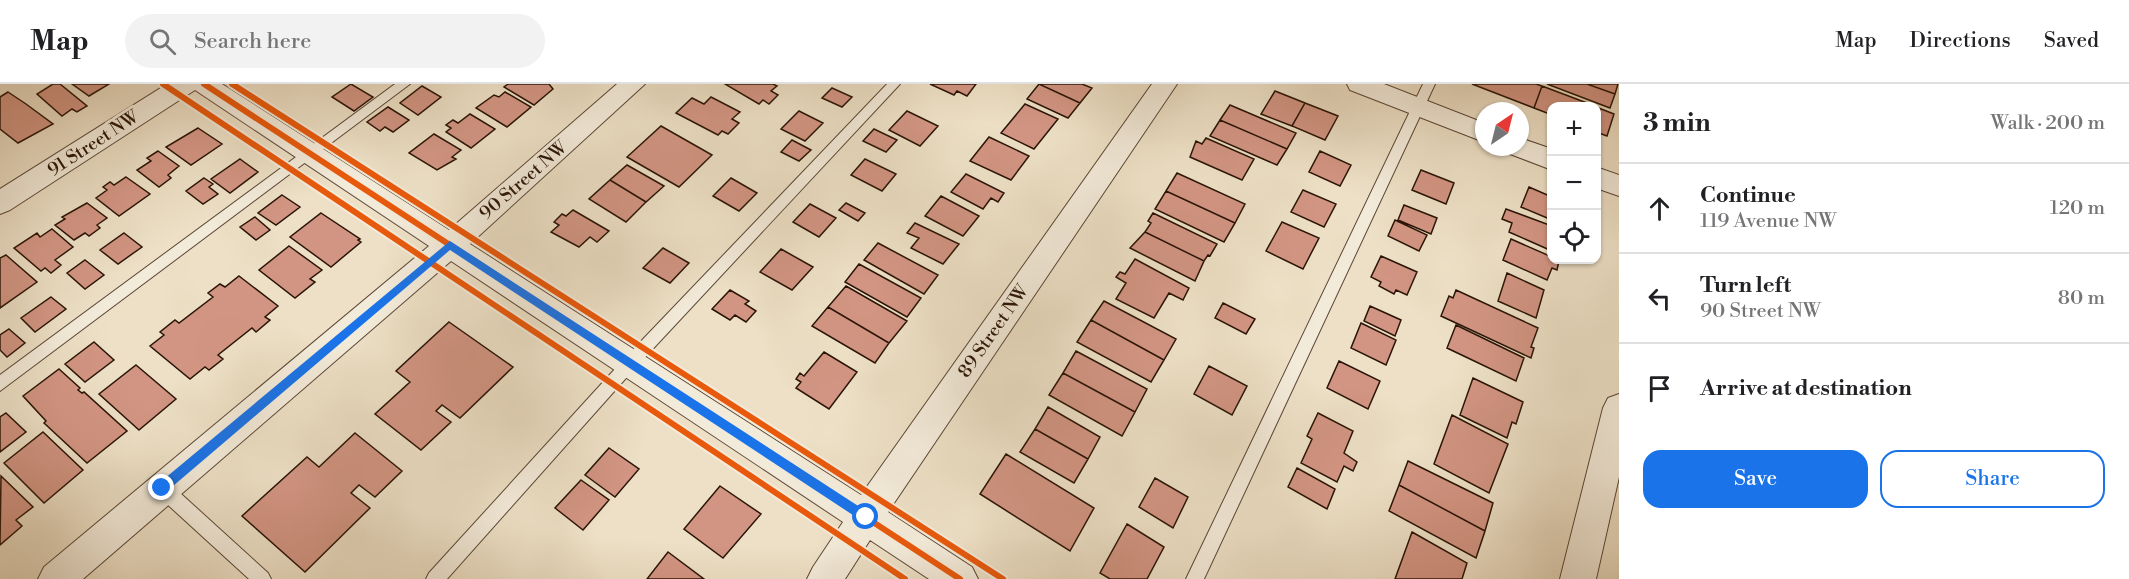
<!DOCTYPE html>
<meta charset="utf-8">
<style>
:root{--surface:#fff;--page:#f2f2f2;--text:#202124;--muted:#757577;--line:#e0e0e0;--accent:#1a73e8}
body{margin:0;font-family:"Libre Bodoni",serif;background:var(--page);color:var(--text)}
.controls{position:absolute;right:18px;top:18px;display:grid;overflow:hidden;border-radius:12px;box-shadow:0 2px 4px #0004}
.controls button{width:54px;height:54px;display:grid;place-items:center;padding:0;border:0;border-bottom:2px solid var(--line);background:var(--surface);color:var(--text);font:30px sans-serif}
.compass{position:absolute;left:1475px;top:18px;width:54px;height:54px;border-radius:50%;background:var(--surface);box-shadow:0 2px 4px #0004;rotate:35deg}
.stop{position:absolute;width:18px;height:18px;margin:-14px;border:4px solid #1a73e8;border-radius:50%;background:#fff}
.stop.end{background:#1a73e8;border-color:#fff;box-shadow:0 2px 6px #0008}
.list{margin:0;padding:0;list-style:none}
h2{display:flex;justify-content:space-between;align-items:center;height:78px;margin:0;padding:0 24px;font-size:26px}
h2 small{font-size:20px;font-weight:400;color:var(--muted)}
.list li{display:grid;grid-template-columns:39px 1fr auto;gap:18px;align-items:center;box-sizing:border-box;height:90px;padding:0 24px;border-top:2px solid var(--line)}
.list b{display:block;font-size:22px;white-space:nowrap}
.list p{margin:0;font-size:20px;white-space:nowrap;color:var(--muted)}
.list em{font-size:20px;font-style:normal;color:var(--muted)}
.actions{display:flex;gap:12px;padding:18px 24px}
.actions a{flex:1;padding:14px 0;border:2px solid var(--accent);border-radius:18px;text-align:center;font-size:21px;color:var(--accent)}
.actions .main{background:var(--accent);color:#fff}
.icon{flex:none;width:33px;height:33px;fill:none;stroke:currentColor;stroke-width:2;stroke-linecap:round;stroke-linejoin:round}
.map{position:relative;flex:none;width:1619px;height:495px;overflow:hidden}
header{display:flex;align-items:center;gap:36px;box-sizing:border-box;height:84px;padding:0 30px;background:var(--surface);border-bottom:2px solid var(--line)}
header strong{font-size:28px}
nav{display:flex;gap:33px;margin-inline-start:auto;font-size:21px}
.search{width:420px;height:54px;background:var(--page);display:flex;align-items:center;gap:15px;box-sizing:border-box;padding:0 21px;border-radius:33px;color:var(--muted);font-size:22px}
main{display:flex}
aside{flex:1;background:var(--surface)}
.map>svg:first-child{display:block}
</style>
<header>
<strong>Map</strong>
<div class="search"><svg class="icon" aria-label="search" viewBox="0 0 24 24"><circle cx="10" cy="10" r="6"/><path d="M15 15l6 6"/></svg>Search here</div>
<nav><a>Map</a><a>Directions</a><a>Saved</a></nav>
</header>
<main>
<div class="map">
<svg width="1619" height="495" viewBox="0 0 1619 495">
<rect width="100%" height="100%" fill="#ede0c6"/>
<filter id="stains"><feTurbulence type="fractalNoise" baseFrequency=".00333" numOctaves="4"/><feColorMatrix values="0 0 0 0 .2 0 0 0 0 .09 0 0 0 0 .02 0 0 0 .5 -.17"/></filter>
<radialGradient id="worn" r=".72"><stop offset=".6" stop-color="#630" stop-opacity="0"/><stop offset="1" stop-color="#630" stop-opacity=".3"/></radialGradient>
<path fill="#d29583" stroke="#2a1406" stroke-width="1.5" d="M53,0H60L87,22L77,28L72,25L62,32L37,10Z
M72,0H109L89,12Z
M351,0L373,13L354,27L332,13Z
M508,0H549L553,5L534,21L504,3Z
M725,0H773L777,2L771,7L778,11L769,20L763,16L759,20Z
M930,0H976L967,12L957,7L954,11Z
M1039,0H1082L1092,4L1080,19Z
M1039,0L1080,19L1068,34L1027,15Z
M1472,0H1536L1542,2L1534,24Z
M1547,0H1587L1615,10L1610,24Z
M1587,0H1618L1615,10Z
M422,2L441,13L418,31L400,19Z
M1542,2L1595,22H1552V31L1534,24Z
M832,4L852,13L842,23L822,14Z
M1275,7L1305,19L1292,42L1261,30Z
M8,8L26,20L53,40L18,59L0,45V13Z
M505,8L531,23L507,43L476,24L494,11L499,13Z
M711,13L740,28L732,35L739,39L728,50L722,47L718,51L676,29L692,14L704,20Z
M1305,19L1338,32L1325,56L1292,42Z
M1025,20L1058,35L1034,65L1001,49Z
M1230,21L1296,49L1287,65L1220,36Z
M388,23L409,36L393,48L385,43L380,47L367,38Z
M1596,23L1614,30L1607,52L1596,48Z
M799,27L823,39L805,57L781,45Z
M907,27L938,42L920,62L889,46Z
M470,30L495,45L471,64L446,48L451,44L446,41L453,36L458,39Z
M1220,36L1287,65L1277,81L1210,52Z
M661,42L712,71L679,103L627,73Z
M198,44L222,60L191,81L166,63Z
M874,45L897,56L886,68L863,57Z
M434,50L461,66L452,73L456,75L437,86L409,69Z
M989,53L1029,72L1011,96L970,77Z
M1206,54L1254,75L1242,96L1190,73L1196,57L1202,60Z
M792,56L811,66L799,77L781,68Z
M158,67L179,82L168,91L171,94L159,103L137,86L151,77L147,74Z
M1320,67L1351,81L1340,102L1309,88Z
M240,75L258,88L230,109L211,95Z
M865,75L896,90L882,107L851,91Z
M627,81L664,102L646,118L610,96Z
M1421,86L1454,99L1446,120L1412,106Z
M1177,89L1245,120L1235,139L1166,107Z
M966,90L1004,109L998,118L991,114L983,125L951,108Z
M126,93L150,110L119,132L96,114L107,106L103,103L110,98L114,101Z
M204,94L213,100L209,103L218,110L203,120L186,107Z
M731,94L757,109L739,127L713,112Z
M610,96L646,118L626,138L589,115Z
M1529,103L1552,113V136L1521,123Z
M1303,106L1336,120L1324,143L1291,128Z
M1166,107L1235,139L1224,158L1155,125Z
M282,111L300,123L276,141L258,129Z
M941,112L979,132L963,152L925,132Z
M87,119L107,134L97,141L100,144L89,152L85,149L74,156L55,141L65,135L62,133Z
M846,119L865,129L858,137L839,126Z
M810,120L836,134L819,153L793,138Z
M1404,121L1437,134L1431,150L1398,136Z
M1506,125L1552,142V167L1509,148L1512,139L1502,135Z
M573,126L609,147L597,158L590,153L579,163L551,148L559,141L554,138L562,130L566,132Z
M321,129L360,155L358,156L361,158L331,183L290,153Z
M1153,129L1217,160L1210,172L1208,171L1204,177L1145,148L1151,139L1148,137Z
M255,133L270,146L256,156L240,143Z
M1395,136L1427,151L1419,167L1388,152Z
M1282,138L1319,154L1303,185L1266,167Z
M915,139L959,160L943,180L911,164L919,154L907,149Z
M52,145L73,163L55,176L61,181L51,189L45,184L41,187L14,164L37,149L40,153Z
M1145,148L1204,177L1195,197L1130,164Z
M124,149L142,163L118,180L100,166Z
M1511,155L1552,173V176L1559,177L1557,186L1552,184L1547,196L1503,176Z
M878,159L938,191L924,210L864,176Z
M289,162L322,186L310,195L315,198L295,214L259,186Z
M663,164L689,179L670,199L643,184Z
M781,165L813,183L792,206L760,188Z
M6,171L37,198L0,224V174Z
M1381,172L1417,188L1407,211L1396,206L1394,210L1379,202L1381,198L1371,193Z
M1135,175L1189,204L1183,216L1169,209L1154,234L1116,215L1126,199L1116,193L1120,188L1125,190Z
M85,176L104,191L85,205L67,189Z
M859,180L921,214L907,233L845,198Z
M1507,189L1544,206L1536,234L1498,217Z
M239,192L278,222L265,233L270,236L256,248L252,244L218,271L223,275L209,286L205,283L190,295L150,262L164,251L160,248L175,236L179,239L213,213L208,209L220,200L225,203Z
M846,202L907,237L889,259L828,223Z
M730,206L749,217L745,220L756,227L746,238L735,231L730,236L712,225Z
M1456,206L1538,244L1531,263L1534,264L1531,274L1441,232L1449,212L1453,214Z
M51,213L66,225L35,248L21,234Z
M1104,217L1176,255L1164,276L1091,236Z
M1223,219L1255,235L1246,250L1215,234Z
M1370,222L1401,236L1395,252L1364,237Z
M828,223L889,259L875,279L812,242Z
M1091,236L1164,276L1151,298L1077,258Z
M449,238L513,283L460,334L442,321L436,327L451,338L421,366L375,330L410,298L396,287Z
M1361,239L1396,256L1386,281L1351,264Z
M1456,241L1524,274L1516,297L1447,264Z
M9,245L25,259L7,273L0,266V251Z
M94,258L114,276L85,298L65,280Z
M1076,267L1147,305L1135,328L1063,289Z
M824,268L857,288L829,325L796,304L801,298L796,295L800,289L804,292Z
M1339,277L1380,297L1368,325L1327,304Z
M136,281L176,315L139,346L99,310Z
M1209,282L1247,302L1232,331L1194,310Z
M59,285L80,304L78,306L82,309L84,308L127,347L87,379L44,339L46,337L23,312Z
M1063,289L1135,328L1122,352L1049,311Z
M1473,294L1523,318L1516,340L1512,338L1507,354L1460,331Z
M1048,323L1100,353L1088,375L1035,345Z
M6,329L26,348L0,368V333Z
M1318,329L1353,347L1344,369L1357,378L1353,387L1344,382L1337,398L1301,379L1312,355L1307,352Z
M1452,331L1508,360L1489,409L1434,380Z
M1035,345L1088,375L1074,399L1020,368Z
M43,348L83,386L44,419L4,379Z
M355,349L402,387L375,413L359,401L351,409L370,424L305,488L242,432L307,373L319,383Z
M609,364L639,385L615,413L585,391Z
M1006,370L1094,424L1070,467L980,410Z
M1408,377L1493,419L1485,447L1399,401Z
M1297,384L1335,405L1327,425L1288,403Z
M1,392L33,423L16,436L22,442L0,461Z
M1155,394L1188,413L1173,444L1139,423Z
M581,396L609,416L583,446L555,424Z
M1399,401L1485,447L1476,474L1389,427Z
M720,402L761,430L723,474L684,445Z
M1127,440L1164,463L1147,495H1110L1100,489Z
M1412,448L1467,479L1462,495H1395Z
M668,468L704,495H647Z"/>
<g fill="none" stroke-linecap="round" stroke-linejoin="round">
<defs>
<path id="service" d="M395,0H410L0,307V291Z
M887,0H900L635,284L447,495H426L429,489L625,274Z
M1423,0H1435L1204,495H1186Z
M162,396L168,398L268,489L271,495H249L156,410L154,404L156,398Z"/>
<path id="minor" d="M167,0H222L449,146L617,0H645L470,160L861,411L1152,0H1177L888,428L972,483L978,495H929L870,456L845,495H807L813,483L843,438L451,177L83,495H38L44,483L429,162L195,6L10,126L0,130V105Z
M1347,0H1384L1484,39V58L1350,6Z
M1520,54L1552,65V86L1510,70L1506,63H1520Z
M1596,83L1619,91V112L1596,104Z
M1619,310V393L1596,495H1560L1603,324L1608,314Z"/>
</defs>
<use href="#service" stroke="#5b4736" stroke-width="2"/>
<use href="#minor" stroke="#5b4736" stroke-width="2"/>
<use href="#service" fill="#f3ebda" fill-rule="evenodd"/>
<use href="#minor" fill="#f3ebda" fill-rule="evenodd"/>
<defs>
<path id="cycleway" d="M163,0L905,495
M204,0L960,495
M232,0L1003,495"/>
</defs>
<use href="#cycleway" stroke="#f3ebda" stroke-width="10"/>
<use href="#cycleway" stroke="#e8590c" stroke-width="6"/>
</g>
<path fill="#1a73e8" d="M450,157L869,429V437H862L450,166L166,408H158V400Z"/>
<g text-anchor="middle" stroke-width="6" stroke-linejoin="round" paint-order="stroke">
<g font-size="18" fill="#2a1406" stroke="#f3ebda">
<text transform="translate(93 59) rotate(-33)" y="6">91 Street NW</text>
<text transform="translate(523 96) rotate(-41)" y="6">90 Street NW</text>
<text transform="translate(993 247) rotate(-55)" y="6">89 Street NW</text>
</g>
</g>
<rect width="100%" height="100%" filter="url(#stains)"/>
<rect width="100%" height="100%" fill="url(#worn)"/>
</svg>
<div class="controls">
<button>+</button>
<button>−</button>
<button><svg class="icon" aria-label="locate" viewBox="0 0 24 24"><circle cx="12" cy="12" r="6"/><path d="M12 2v4M12 18v4M2 12h4M18 12h4"/></svg></button>
</div>
<svg class="compass" viewBox="-18 -18 36 36"><path d="M0-13l5 13h-10z" fill="#e53935"/><path d="M0 13l5-13h-10z" fill="#757577"/></svg>
<div class="stop" style="left:866px;top:433px"></div>
<div class="stop end" style="left:162px;top:404px"></div>
</div>
<aside>
<h2>3 min<small>Walk · 200 m</small></h2>
<ul class="list">
<li><svg class="icon" aria-label="ahead" viewBox="0 0 24 24"><path d="M12 20V5M6 11l6-6 6 6"/></svg><div><b>Continue</b><p>119 Avenue NW</p></div><em>120 m</em></li>
<li><svg class="icon" aria-label="left" viewBox="0 0 24 24"><path d="M17 20v-9H6M10 6l-5 5 5 5"/></svg><div><b>Turn left</b><p>90 Street NW</p></div><em>80 m</em></li>
<li><svg class="icon" aria-label="arrive" viewBox="0 0 24 24"><path d="M6 21V4h12l-3 4 3 4H6"/></svg><div><b>Arrive at destination</b></div></li>
</ul>
<div class="actions"><a class="main">Save</a><a>Share</a></div>
</aside>
</main>
